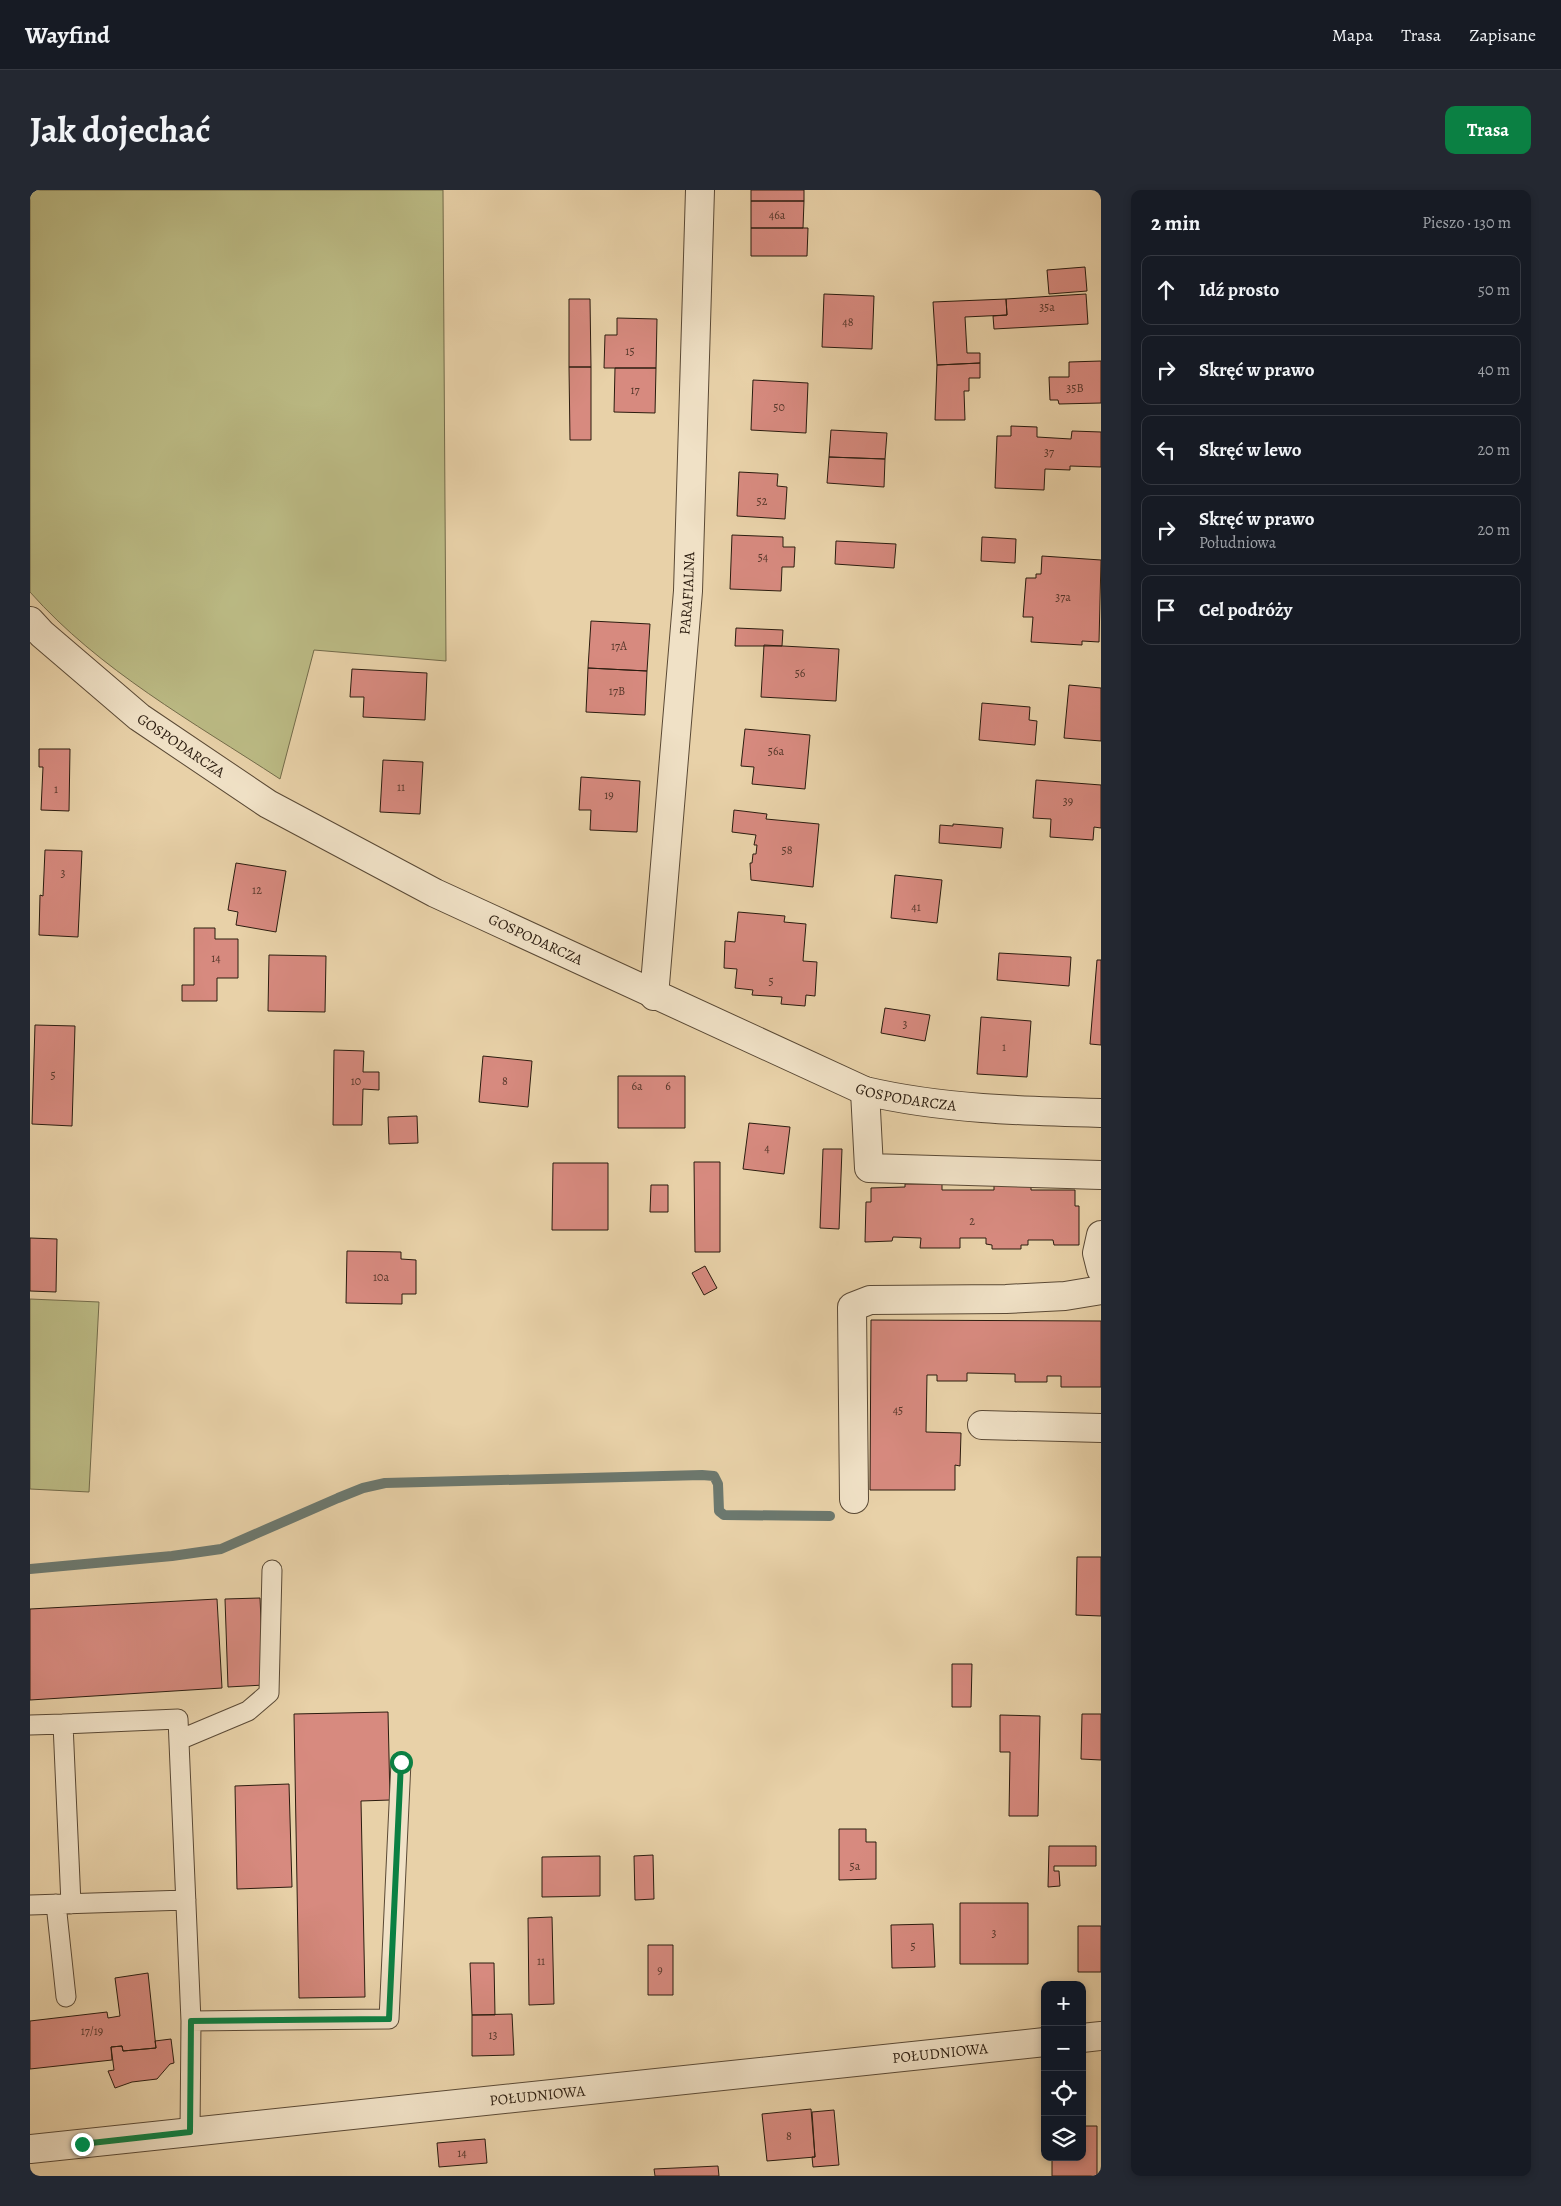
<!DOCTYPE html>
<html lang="pl">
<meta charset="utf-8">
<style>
:root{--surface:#171b24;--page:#242831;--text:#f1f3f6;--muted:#9ea1a6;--line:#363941;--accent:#0b8043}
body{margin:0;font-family:Alegreya,serif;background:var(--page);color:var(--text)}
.controls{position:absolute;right:15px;bottom:15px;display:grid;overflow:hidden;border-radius:10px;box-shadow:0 2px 8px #0003}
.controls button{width:45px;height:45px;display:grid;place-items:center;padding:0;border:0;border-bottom:1px solid var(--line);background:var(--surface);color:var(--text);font:25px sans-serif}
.stop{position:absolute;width:15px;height:15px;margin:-11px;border:4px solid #0b8043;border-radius:50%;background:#fff}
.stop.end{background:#0b8043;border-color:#fff;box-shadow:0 1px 5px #0008}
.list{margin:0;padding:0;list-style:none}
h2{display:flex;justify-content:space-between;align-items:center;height:65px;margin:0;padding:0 20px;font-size:21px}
h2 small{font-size:16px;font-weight:400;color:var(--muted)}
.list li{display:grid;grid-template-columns:32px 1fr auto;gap:15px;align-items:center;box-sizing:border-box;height:70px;margin:0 10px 10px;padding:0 10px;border:1px solid var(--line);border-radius:10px}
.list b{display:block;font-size:19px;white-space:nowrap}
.list p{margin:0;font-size:16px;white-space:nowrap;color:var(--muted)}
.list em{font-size:16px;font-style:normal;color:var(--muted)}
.icon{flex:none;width:28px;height:28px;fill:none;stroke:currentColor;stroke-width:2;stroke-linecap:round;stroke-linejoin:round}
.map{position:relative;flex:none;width:1071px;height:1986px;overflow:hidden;border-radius:10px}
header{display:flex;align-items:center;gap:30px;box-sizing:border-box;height:70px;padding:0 25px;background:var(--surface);border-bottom:1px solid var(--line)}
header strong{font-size:24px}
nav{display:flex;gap:28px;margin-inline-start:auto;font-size:18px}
.intro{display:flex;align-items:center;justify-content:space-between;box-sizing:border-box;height:120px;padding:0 30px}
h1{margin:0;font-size:35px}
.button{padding:12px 22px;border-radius:10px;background:var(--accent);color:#fff;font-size:18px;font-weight:700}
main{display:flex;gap:30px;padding:0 30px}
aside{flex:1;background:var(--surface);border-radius:10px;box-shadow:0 2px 8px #0003}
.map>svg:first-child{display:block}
</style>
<header>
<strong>Wayfind</strong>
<nav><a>Mapa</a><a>Trasa</a><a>Zapisane</a></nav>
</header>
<div class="intro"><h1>Jak dojechać</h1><a class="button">Trasa</a></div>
<main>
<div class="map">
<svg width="1071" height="1986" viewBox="0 0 1071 1986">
<rect width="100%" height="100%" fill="#e8d1a8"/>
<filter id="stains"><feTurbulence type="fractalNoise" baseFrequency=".004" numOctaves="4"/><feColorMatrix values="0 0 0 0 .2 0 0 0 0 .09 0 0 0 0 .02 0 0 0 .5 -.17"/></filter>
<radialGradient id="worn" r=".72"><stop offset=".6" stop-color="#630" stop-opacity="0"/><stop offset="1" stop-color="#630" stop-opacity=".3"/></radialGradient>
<path fill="#bbba84" stroke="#736b4a" d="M0,0H413L416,471L284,460L250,589C163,532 69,480 0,402Z
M0,1109L69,1112L59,1302L0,1299Z"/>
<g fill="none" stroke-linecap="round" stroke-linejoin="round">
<path stroke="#6c786e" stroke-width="10" d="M0,1379L142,1366L191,1359L308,1308L333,1298L355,1293L672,1285L684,1286L688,1294L689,1321L694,1325L800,1326"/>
</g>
<path fill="#d78a7f" stroke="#2b1c0f" d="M721,0H774V11H721Z
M721,11H774L773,38H721Z
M721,38H778L777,66H721Z
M1055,77L1057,101L1019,104L1017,80Z
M794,104L844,106L842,159L792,157Z
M1056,104L1058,134L964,139L963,126L977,125L976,109Z
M539,109H560L561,177H539Z
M976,109L977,125L935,127L937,163H950V173L907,175L903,112Z
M587,128L627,129L626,178H574L575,145H587Z
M1071,171V213L1029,214L1028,210H1020L1019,187H1039V172Z
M950,173V188H939V201H934L935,230H905L907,175Z
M539,177H561V250H540Z
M585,178H626L625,223L584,222Z
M723,190L778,193L776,243L721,240Z
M981,236L1007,237V247L1041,249L1042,241L1071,242V277L1040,276V280L1015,279L1014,300L965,298L967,246H981Z
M801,240L857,243L855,269L799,267Z
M799,267L855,269L854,297L797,293Z
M709,282L748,284L747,296L757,297L755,329L707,326Z
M702,345L753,347V357H765L764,377H752L751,401L700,399Z
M952,347L986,349L985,373L951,371Z
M806,351L866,354L864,378L805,374Z
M1012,366L1071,370L1069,452L1052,451V455L1001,452L1003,427H993L996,388H1006V384H1011Z
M561,431L620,434L617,481L558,478Z
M706,438L753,440L752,456H705Z
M734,455L809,459L806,511L731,507Z
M558,478L617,481L615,525L556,522Z
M322,479L397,483L395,530L333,527L334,507H320Z
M1039,495L1071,498V551L1034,548Z
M952,513L1000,517L999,530L1007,531L1005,555L949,550Z
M715,539L780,545L775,599L722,594L724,577L711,576Z
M9,559H40L39,621L11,620L13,577H9Z
M353,570L393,572L390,624L350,622Z
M551,587L610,591L607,642L560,640L561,620H549Z
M1006,590L1071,595V638L1064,637L1063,650L1020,647L1021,629L1003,628Z
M704,620L737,624L736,629L789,634L783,697L721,690L720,673H722L723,664H726L727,655H724L726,645L702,642Z
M923,634L973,638L971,658L909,653L910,635L923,636Z
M15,660L52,661L48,747L9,745L10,705L13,706Z
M206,673L256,681L246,742L206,735L208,722L198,720Z
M865,685L912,690L907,733L861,728Z
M708,722L755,726L754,732L776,734L773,771L787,772L785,806L776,805L775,816L751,814L752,807L722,805L723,800L705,798L707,779L694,778L695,751L705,752Z
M164,738H185V749H208V788H187V811H152V795H164Z
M969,763L1041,767L1039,796L967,790Z
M239,765L296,766L295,822L238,821Z
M1067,770H1071V855L1060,854Z
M855,818L900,825L895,851L851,843Z
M951,827L1001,831L997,887L947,884Z
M5,835L45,836L42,936L2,934Z
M304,860L334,861L333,882H349V900L333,899L332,935H303Z
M453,866L502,871L498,917L449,912Z
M588,886H655V938H588Z
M387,926L388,953L359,954L358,927Z
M719,933L760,937L754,984L713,979Z
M793,959H812L809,1039L790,1038Z
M664,972H690V1062H665Z
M523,973H578V1040H522Z
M875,994H912V1000H964V995H1001V1000H1045V1016H1049V1055H1024L1023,1050H998V1055H991V1059H962V1055L956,1054V1048H930V1058H890L891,1048L863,1047L862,1051L835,1052L836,1012H841V998L875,997Z
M621,995H638V1022H620Z
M0,1048L27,1049L26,1102L0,1101Z
M317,1061L371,1062V1069L386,1070V1104H372V1114L316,1113Z
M675,1076L687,1098L674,1105L662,1083Z
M841,1130L1071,1131V1197H1031V1186H1017V1192H985V1184L937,1183V1191H907V1185H897L896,1242L931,1243L930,1276L925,1275V1300H840Z
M1047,1367H1071V1426L1046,1425Z
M230,1408L234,1495L198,1497L195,1409Z
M187,1409L192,1498L0,1510V1419Z
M922,1474H942L941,1517H922Z
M358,1522L360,1610L331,1611L335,1807L269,1808L264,1524Z
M1052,1524H1071V1570L1051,1569Z
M970,1525L1010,1526L1008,1626H979L980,1562H970Z
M259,1594L262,1697L207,1699L205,1596Z
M809,1639H836V1652H846V1689L809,1690Z
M1019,1656H1066V1676H1024V1681H1029L1030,1696L1018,1697Z
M623,1665L624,1709L605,1710L604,1666Z
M570,1666V1706L512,1707V1667Z
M930,1713H998V1774H930Z
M522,1727L524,1814L499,1815L498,1728Z
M903,1734L905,1777L862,1778L861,1735Z
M1048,1736H1071V1782H1048Z
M618,1755H643V1805H618Z
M440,1773H464L465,1825H442Z
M118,1783L126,1858L93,1861L92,1856L81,1857L82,1870L0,1879V1831L77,1822L78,1828L90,1826L85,1788Z
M482,1824L484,1865L442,1866V1825Z
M141,1849L144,1873L140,1874L127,1889L102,1892L85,1898L78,1881L84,1880L81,1857L92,1856L93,1861L126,1858L125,1851Z
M781,1919L785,1967L737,1971L732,1924Z
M804,1920L809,1975L783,1977L782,1967H785L782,1922Z
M1052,1936H1067V1986H1022V1967H1052Z
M455,1949L457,1973L409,1977L407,1953Z
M688,1976L689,1986H625L624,1979Z"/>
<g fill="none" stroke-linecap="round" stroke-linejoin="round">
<defs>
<path id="service" d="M0,1535L33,1534
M149,1550L218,1521L239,1503L242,1380
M26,1714L36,1807
M41,1714L33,1534L148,1529L161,1831L160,1942
M0,1715L156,1710
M161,1831L359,1829L371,1572"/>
<g id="minor">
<path id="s1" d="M0,431L12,444L109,527L238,614L405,703L835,901C912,919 992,921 1071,923"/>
<path id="s2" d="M624,806L658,401L670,0"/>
<path d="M835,901L839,978L1071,985"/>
<path d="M1071,1045L1067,1063L1071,1079"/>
<path d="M952,1235L1071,1238"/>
<path d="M824,1309L822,1117L840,1110L976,1109L1035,1106L1071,1100"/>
<path d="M1052,1848L1071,1846"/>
<path id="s3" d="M0,1959L1015,1852"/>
</g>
</defs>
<use href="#service" stroke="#5a4935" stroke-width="21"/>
<use href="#minor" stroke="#5a4935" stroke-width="30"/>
<use href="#service" stroke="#f0e1c6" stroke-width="19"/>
<use href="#minor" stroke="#f0e1c6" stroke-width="28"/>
</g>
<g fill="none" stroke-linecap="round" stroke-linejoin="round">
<path stroke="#0b8043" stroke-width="6" d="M52,1954L160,1942L161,1831L359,1829L371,1572"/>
</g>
<g text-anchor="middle" stroke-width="4.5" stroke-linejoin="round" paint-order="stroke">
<g font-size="12" fill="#56382b">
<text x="747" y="29">46a</text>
<text x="1017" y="121">35a</text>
<text x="818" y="136">48</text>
<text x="600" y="165">15</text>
<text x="1045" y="202">35B</text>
<text x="605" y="204">17</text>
<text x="749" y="221">50</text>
<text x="1019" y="266">37</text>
<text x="732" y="315">52</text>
<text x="733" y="371">54</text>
<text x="1033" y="411">37a</text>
<text x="589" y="460">17A</text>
<text x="770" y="487">56</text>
<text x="587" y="505">17B</text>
<text x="746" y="565">56a</text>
<text x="371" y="601">11</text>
<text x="26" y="603">1</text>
<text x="579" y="609">19</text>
<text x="1038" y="615">39</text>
<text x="757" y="664">58</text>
<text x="33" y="687">3</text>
<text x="227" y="704">12</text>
<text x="886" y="721">41</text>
<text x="186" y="772">14</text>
<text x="741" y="795">5</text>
<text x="875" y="838">3</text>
<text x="974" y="861">1</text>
<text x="23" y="889">5</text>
<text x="326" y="895">10</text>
<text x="475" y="895">8</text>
<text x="607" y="900">6a</text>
<text x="638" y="900">6</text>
<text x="737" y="962">4</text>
<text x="942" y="1035">2</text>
<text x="351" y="1091">10a</text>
<text x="868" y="1224">45</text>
<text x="825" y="1680">5a</text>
<text x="964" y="1747">3</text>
<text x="883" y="1760">5</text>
<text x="511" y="1775">11</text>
<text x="630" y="1784">9</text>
<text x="62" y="1845">17/19</text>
<text x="463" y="1849">13</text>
<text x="759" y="1950">8</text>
<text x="432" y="1967">14</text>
</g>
<g font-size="15" fill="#2b1c0f" stroke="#f0e1c6">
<text dy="5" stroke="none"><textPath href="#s2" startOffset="404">PARAFIALNA</textPath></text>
<text dy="5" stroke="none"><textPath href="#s1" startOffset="196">GOSPODARCZA</textPath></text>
<text dy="5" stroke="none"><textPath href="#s1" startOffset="601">GOSPODARCZA</textPath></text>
<text dy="5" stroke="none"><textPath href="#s1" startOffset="1005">GOSPODARCZA</textPath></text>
<text dy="5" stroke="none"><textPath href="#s3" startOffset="915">POŁUDNIOWA</textPath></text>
<text dy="5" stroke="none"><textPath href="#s3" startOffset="510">POŁUDNIOWA</textPath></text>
</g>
</g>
<rect width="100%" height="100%" filter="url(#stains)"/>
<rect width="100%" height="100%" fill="url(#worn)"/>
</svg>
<div class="controls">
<button>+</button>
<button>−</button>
<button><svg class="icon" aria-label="locate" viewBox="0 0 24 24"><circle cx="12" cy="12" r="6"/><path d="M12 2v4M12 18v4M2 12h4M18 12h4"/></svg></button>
<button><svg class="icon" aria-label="layers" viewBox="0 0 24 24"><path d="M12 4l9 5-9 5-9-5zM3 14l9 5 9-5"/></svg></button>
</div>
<div class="stop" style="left:371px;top:1572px"></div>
<div class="stop end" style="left:52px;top:1954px"></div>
</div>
<aside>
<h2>2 min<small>Pieszo · 130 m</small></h2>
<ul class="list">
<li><svg class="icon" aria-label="ahead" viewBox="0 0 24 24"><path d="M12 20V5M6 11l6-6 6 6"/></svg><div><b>Idź prosto</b></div><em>50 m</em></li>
<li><svg class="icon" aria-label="right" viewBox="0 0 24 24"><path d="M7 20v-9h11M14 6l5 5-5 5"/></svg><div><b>Skręć w prawo</b></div><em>40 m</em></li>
<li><svg class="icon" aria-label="left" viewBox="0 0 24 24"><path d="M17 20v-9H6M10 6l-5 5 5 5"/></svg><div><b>Skręć w lewo</b></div><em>20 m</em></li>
<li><svg class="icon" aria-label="right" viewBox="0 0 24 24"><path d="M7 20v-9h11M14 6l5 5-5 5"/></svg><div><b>Skręć w prawo</b><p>Południowa</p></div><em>20 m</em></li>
<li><svg class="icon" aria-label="arrive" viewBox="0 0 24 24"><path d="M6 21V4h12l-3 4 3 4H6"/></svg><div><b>Cel podróży</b></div></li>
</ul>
</aside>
</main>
